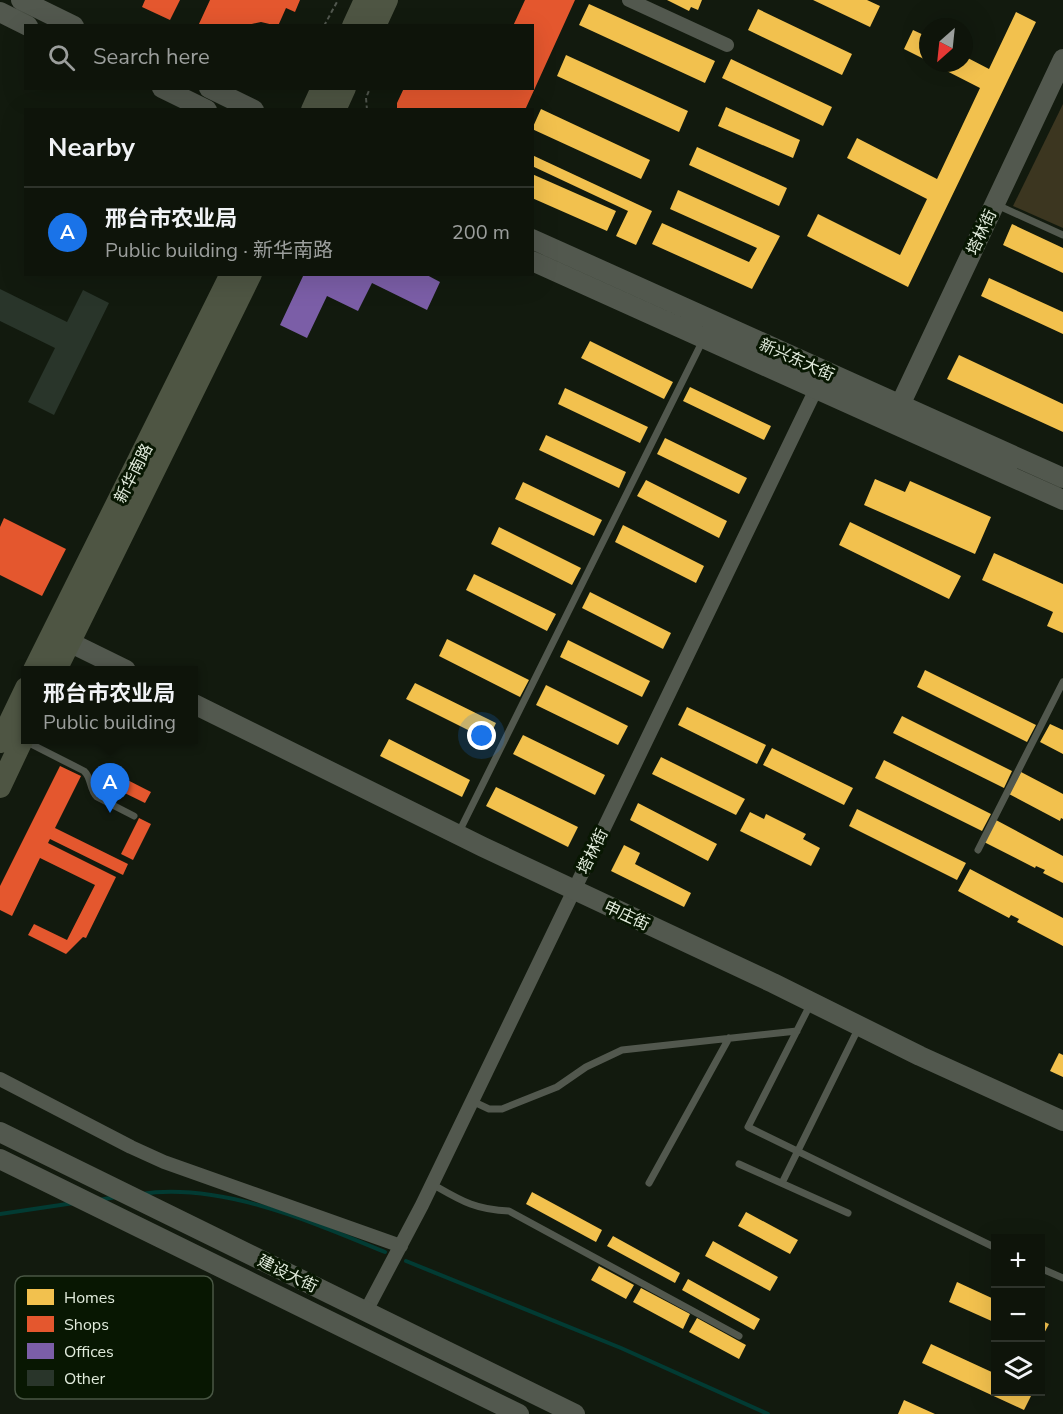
<!DOCTYPE html>
<meta charset="utf-8">
<style>
:root{--surface:#0e140a;--page:#171d13;--text:#f1f3f6;--muted:#9b9e9c;--line:#2e332b;--accent:#1a73e8}
body{margin:0;font-family:"Nunito Sans","Noto Sans SC",sans-serif;background:var(--page);color:var(--text)}
.controls{position:absolute;right:18px;bottom:18px;display:grid;overflow:hidden;border-radius:0px;box-shadow:0 6px 24px #0002}
.controls button{width:54px;height:54px;display:grid;place-items:center;padding:0;border:0;border-bottom:2px solid var(--line);background:var(--surface);color:var(--text);font:30px sans-serif}
.compass{position:absolute;left:919px;top:18px;width:54px;height:54px;border-radius:50%;background:var(--surface);box-shadow:0 6px 24px #0002;rotate:207deg}
.you{position:absolute;left:482px;top:736px;width:21px;height:21px;margin:-15px;border:4px solid #fff;border-radius:50%;background:#1a73e8;box-shadow:0 0 0 9px #1a73e833}
.badge{display:grid;place-items:center;width:39px;height:39px;border-radius:50%;background:var(--accent);color:#fff;font-size:20px;font-weight:700}
.pin{position:absolute;translate:-50% -50px;filter:drop-shadow(0 2px 3px #0008)}
.pin::after{content:'';position:absolute;top:32px;width:21px;height:18px;background:inherit;clip-path:polygon(0 0,100% 0,50% 100%)}
.popup{position:absolute;left:21px;top:666px;width:177px;height:78px;box-sizing:border-box;display:grid;place-content:center;border-radius:0px;background:var(--surface);filter:drop-shadow(0 2px 4px #0005);font-size:20px;white-space:nowrap;color:var(--muted)}
.popup b{font-size:22px;color:var(--text)}
.popup::after{content:'';position:absolute;left:50%;top:100%;margin-left:-12px;border:12px solid transparent;border-top-color:var(--surface)}
.list{margin:0;padding:0;list-style:none}
h2{display:flex;justify-content:space-between;align-items:center;height:78px;margin:0;padding:0 24px;font-size:26px}
h2 small{font-size:20px;font-weight:400;color:var(--muted)}
.list li{display:grid;grid-template-columns:39px 1fr auto;gap:18px;align-items:center;box-sizing:border-box;height:90px;padding:0 24px;border-top:2px solid var(--line)}
.list b{display:block;font-size:22px;white-space:nowrap}
.list p{margin:0;font-size:20px;white-space:nowrap;color:var(--muted)}
.list em{font-size:20px;font-style:normal;color:var(--muted)}
.icon{flex:none;width:33px;height:33px;fill:none;stroke:currentColor;stroke-width:2;stroke-linecap:round;stroke-linejoin:round}
.map{position:relative;flex:none;width:1063px;height:1414px;overflow:hidden}
.search{position:absolute;background:var(--surface);box-shadow:0 6px 24px #0002;left:24px;top:24px;width:510px;height:66px;display:flex;align-items:center;gap:15px;box-sizing:border-box;padding:0 21px;border-radius:0px;color:var(--muted);font-size:22px}
.panel{position:absolute;background:var(--surface);box-shadow:0 6px 24px #0002;left:24px;top:108px;width:510px;height:168px;border-radius:0px}
.map>svg:first-child{display:block}
</style>
<div class="map">
<svg width="1063" height="1414" viewBox="0 0 1063 1414">
<rect width="100%" height="100%" fill="#121a0e"/>
<path fill="#3c3620" d="M1063,104V228L1013,206Z"/>
<path fill="#f2c14e" d="M667,0H702L698,10L691,7L689,11Z
M813,0H867L880,6L870,27Z
M589,4L715,61L705,83L579,25Z
M758,9L852,54L842,75L748,30Z
M1016,12L1036,22L908,287L807,236L818,214L900,255L927,199L847,158L857,138L937,179L980,88L931,63H964V56L989,69Z
M913,30L928,37V61L904,49Z
M566,55L688,111L679,132L557,76Z
M731,59L832,107L823,126L722,78Z
M726,107L800,140L793,158L718,126Z
M541,109L650,160L641,179L532,129Z
M697,147L787,188L779,206L689,165Z
M532,155L652,211L636,245L616,236L628,211L532,166Z
M532,174L616,211L607,231L532,198Z
M678,190L780,236L752,289L652,244L662,223L749,262L757,248L670,209Z
M1012,224L1063,248V273L1003,245Z
M989,278L1063,312V334L981,296Z
M590,341L673,382L664,399L581,358Z
M959,355L1063,404V432L947,379Z
M690,387L771,426L764,440L683,401Z
M565,388L648,427L640,443L558,404Z
M546,435L626,472L619,488L539,450Z
M665,438L747,478L739,494L657,454Z
M875,479L905,492L910,481L991,517L975,554L864,505Z
M646,480L727,521L719,538L637,496Z
M523,482L602,520L594,536L515,499Z
M850,522L961,576L949,599L839,545Z
M623,525L704,566L696,583L615,542Z
M499,527L581,568L572,585L491,544Z
M994,553L1063,584V633L1047,626L1053,612L982,580Z
M474,574L556,614L547,631L466,590Z
M590,592L671,633L663,649L582,608Z
M447,639L529,680L520,697L439,656Z
M568,640L650,681L642,697L560,657Z
M925,670L1036,725L1027,742L917,687Z
M415,683L496,723L488,740L406,699Z
M546,685L628,726L618,745L536,705Z
M687,707L766,745L757,764L678,725Z
M902,716L1012,771L1004,788L893,733Z
M1050,724L1063,730V754L1040,742Z
M523,735L605,775L595,795L513,754Z
M389,739L470,780L462,797L380,756Z
M772,748L853,788L844,805L763,765Z
M661,757L745,799L736,815L652,774Z
M884,760L991,814L982,831L875,778Z
M1021,772L1063,794V819L1061,818L1060,821L1009,794Z
M496,787L578,827L568,847L486,806Z
M638,803L717,844L708,861L630,820Z
M857,809L966,863L957,880L849,826Z
M750,812L764,819L766,814L806,834L803,839L820,848L811,866L740,831Z
M996,820L1063,856V883L1043,873L1045,870L1036,866L1035,868L984,842Z
M624,845L640,853L635,864L691,893L684,907L611,871Z
M970,869L1063,918V946L1017,922L1019,919L1011,915L1009,918L958,891Z
M1059,1053L1063,1055V1077L1050,1071Z
M532,1192L602,1230L596,1242L526,1204Z
M746,1212L798,1240L790,1254L738,1226Z
M613,1236L680,1273L675,1283L607,1246Z
M713,1241L778,1277L770,1291L705,1256Z
M599,1266L634,1285L626,1299L591,1280Z
M688,1279L760,1319L754,1330L682,1290Z
M957,1282L996,1300V1323L949,1302Z
M641,1288L690,1314L683,1329L633,1302Z
M697,1318L746,1345L739,1359L689,1332Z
M1040,1320L1049,1324L1040,1341Z
M931,1344L996,1374V1392H1033L1024,1410L922,1363Z
M904,1400L935,1414H898Z"/>
<path fill="#e4572e" d="M145,0H180L170,20L142,7Z
M210,0H300L295,12L286,8L278,26L261,22L243,26H198Z
M525,0H575L525,110H397V103L404,88H532V26H513Z
M4,518L66,549L42,596L0,575V527Z
M60,766L81,776L55,828L128,864L123,875L50,839L48,843L116,877L86,938L83,937L66,954L28,935L34,924L67,940L95,885L40,858L12,916L0,910V886Z
M100,766L151,792L145,803L94,778Z
M139,818L151,824L133,860L121,854Z"/>
<path fill="#7b5ea7" d="M304,274H425L440,282L427,310L372,283L358,311L327,296L307,338L280,325Z"/>
<g fill="none" stroke-linecap="round" stroke-linejoin="round">
<path stroke="#023b33" stroke-width="4" d="M141,1194C221,1182 312,1222 385,1252
M99,1200L116,1197
M0,1214L74,1203
M406,1261L621,1348L768,1414"/>
</g>
<path fill="#29352a" d="M0,289L67,322L83,290L109,303L54,415L28,402L55,348L0,321Z"/>
<g fill="none" stroke-linecap="round" stroke-linejoin="round">
<path stroke="#51574e" stroke-width="2" stroke-dasharray="4.5 3" stroke-linecap="butt" d="M324,26L338,0
M367,110L366,98L370,88"/>
<path stroke="#52584e" stroke-width="7" d="M997,205L1063,235
M25,741L84,771C92,778 89,789 97,797L134,816
M459,832L703,340
M978,850L1063,682
M811,1003L748,1127L996,1248
M472,1101L489,1109H502L557,1087L586,1067L622,1050L797,1031
M739,1164L848,1213
M649,1183L729,1038
M782,1183L859,1027
M432,1184C460,1200 475,1210 509,1211L739,1336
M1040,1268L1063,1278"/>
<path stroke="#52584e" stroke-width="14" d="M629,0L727,45
M0,1079L131,1147L164,1162L401,1246
M366,1311L422,1205L816,389"/>
<path stroke="#52584e" stroke-width="20" d="M21,0L74,26
M0,12L28,26
M162,88L207,110
M209,88L254,110
M532,239L1063,478
M532,261L1063,500
M900,405L1063,59
M69,642L126,670
M194,704L483,847L773,983L920,1056L1063,1121
M0,1132L575,1414
M0,1159L519,1414"/>
<path stroke="#4e5543" stroke-width="22" d="M353,26L365,0
M375,26L387,0
M312,110L322,88
M335,110L345,88
M34,670L231,274
M56,670L251,274
M0,742L26,688
M0,787L26,732"/>
</g>
<g text-anchor="middle" stroke-width="6" stroke-linejoin="round" paint-order="stroke">
<g font-size="16" fill="#e2ecdd" stroke="#081702">
<text transform="translate(981 232) rotate(-65)" y="6">塔林街</text>
<text transform="translate(797 359) rotate(24)" y="6">新兴东大街</text>
<text transform="translate(133 473) rotate(-63)" y="6">新华南路</text>
<text transform="translate(592 851) rotate(-64)" y="6">塔林街</text>
<text transform="translate(627 915) rotate(25)" y="6">申庄街</text>
<text transform="translate(288 1273) rotate(26)" y="6">建设大街</text>
</g>
</g>
<rect x="15" y="1276" width="198" height="123" rx="9" fill="#081702" stroke="#495744" stroke-width="1.5"/>
<rect x="27" y="1289" width="27" height="16" fill="#f2c14e"/>
<rect x="27" y="1316" width="27" height="16" fill="#e4572e"/>
<rect x="27" y="1343" width="27" height="16" fill="#7b5ea7"/>
<rect x="27" y="1370" width="27" height="16" fill="#29352a"/>
<g font-size="16" fill="#e2ecdd">
<text x="64" y="1303">Homes</text>
<text x="64" y="1330">Shops</text>
<text x="64" y="1357">Offices</text>
<text x="64" y="1384">Other</text>
</g>
</svg>
<div class="controls">
<button>+</button>
<button>−</button>
<button><svg class="icon" aria-label="layers" viewBox="0 0 24 24"><path d="M12 4l9 5-9 5-9-5zM3 14l9 5 9-5"/></svg></button>
</div>
<svg class="compass" viewBox="-18 -18 36 36"><path d="M0-13l5 13h-10z" fill="#e53935"/><path d="M0 13l5-13h-10z" fill="#9b9e9c"/></svg>
<div class="you"></div>
<div class="pin badge" style="left:110px;top:813px">A</div>
<div class="popup"><b>邢台市农业局</b>Public building</div>
<div class="search"><svg class="icon" aria-label="search" viewBox="0 0 24 24"><circle cx="10" cy="10" r="6"/><path d="M15 15l6 6"/></svg>Search here</div>
<section class="panel">
<h2>Nearby<small></small></h2>
<ul class="list">
<li><span class="badge">A</span><div><b>邢台市农业局</b><p>Public building · 新华南路</p></div><em>200 m</em></li>
</ul>
</section>
</div>
